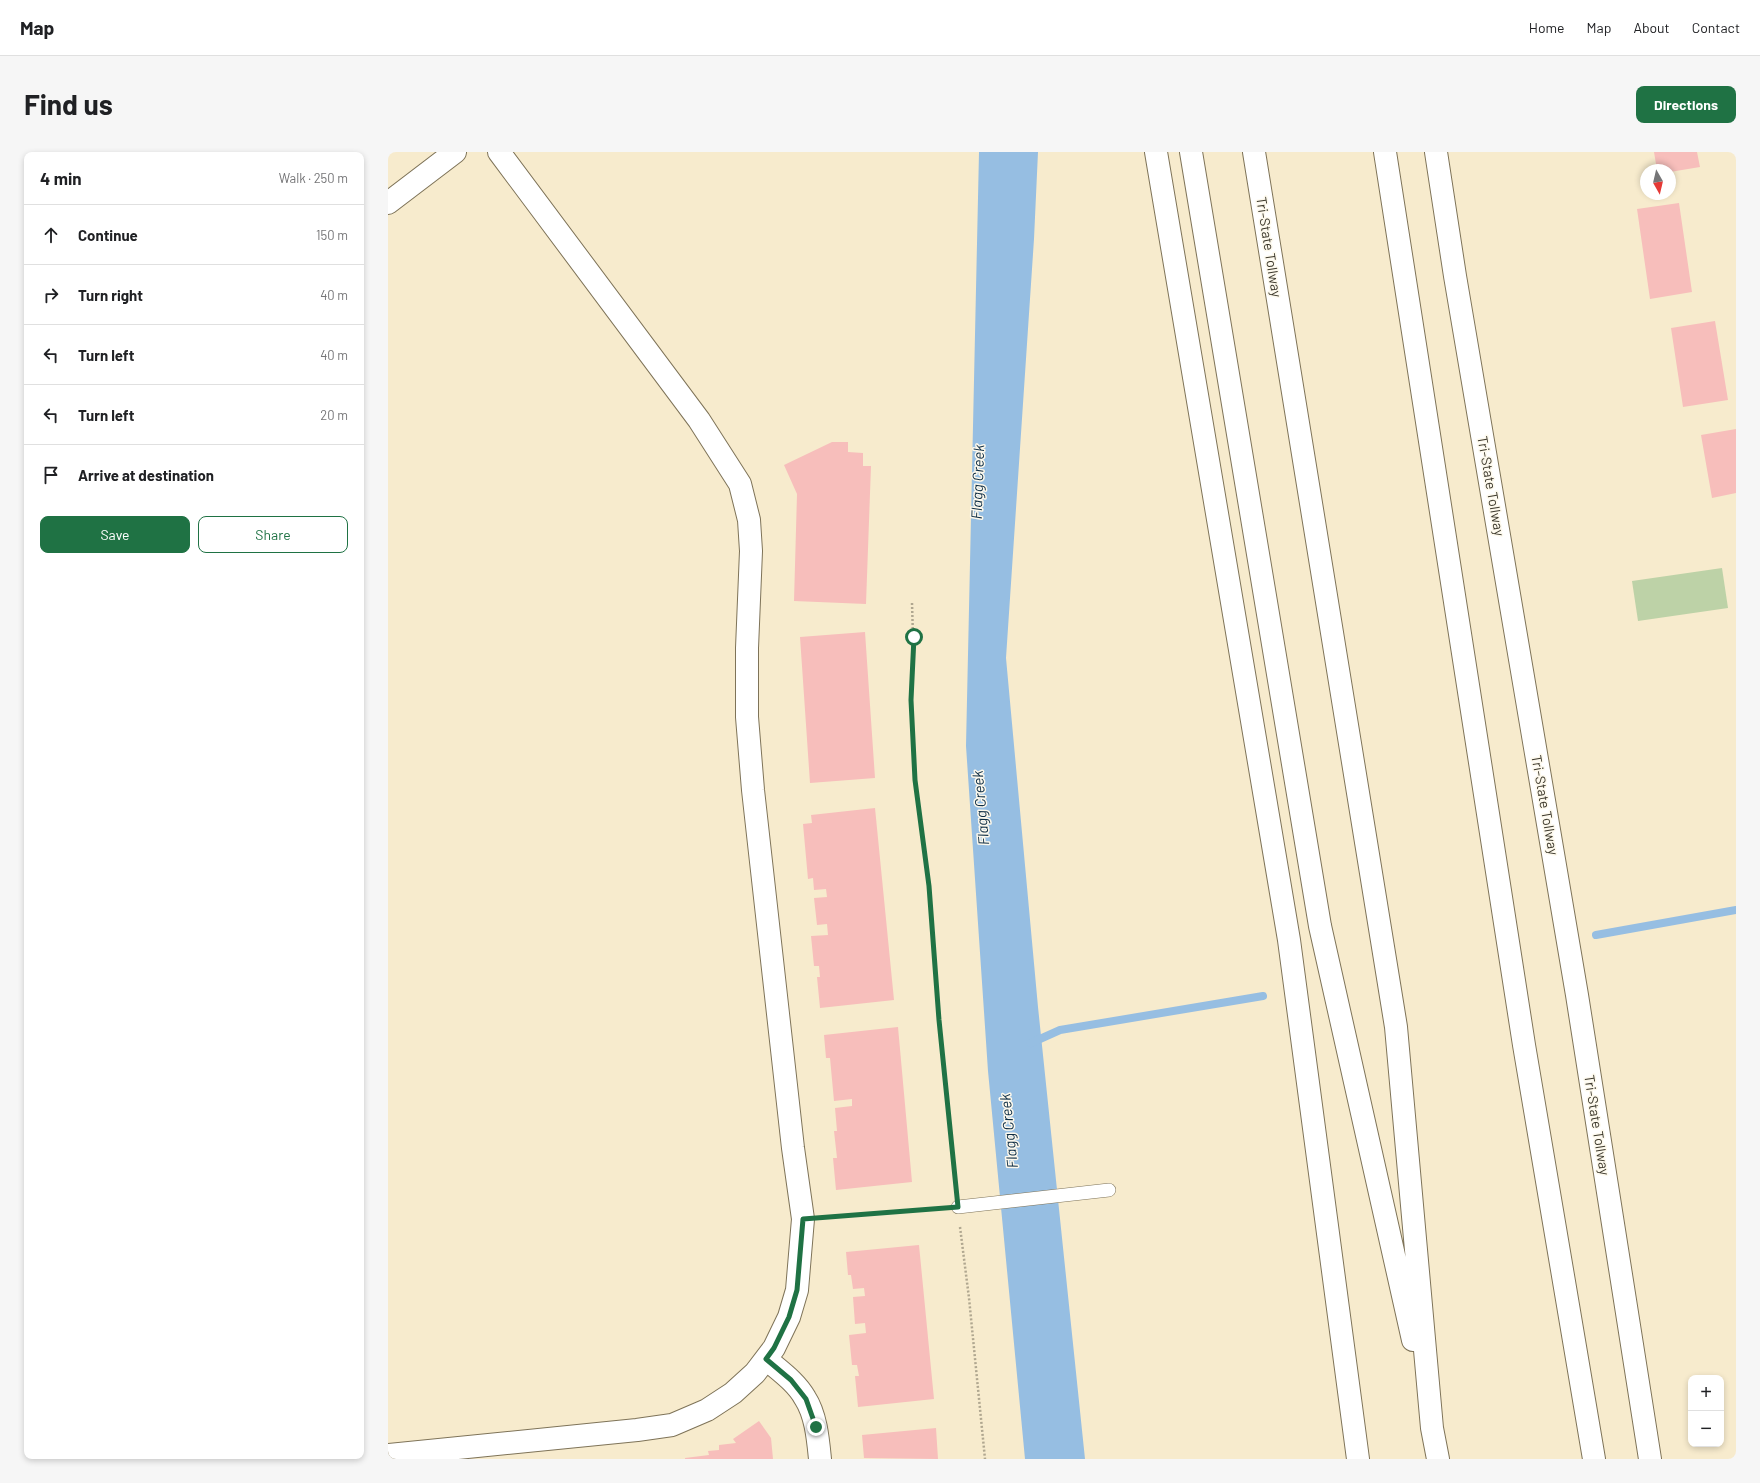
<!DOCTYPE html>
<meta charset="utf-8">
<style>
:root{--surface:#fff;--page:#f6f6f6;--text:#202124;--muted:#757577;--line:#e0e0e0;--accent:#1f7244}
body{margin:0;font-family:Barlow,sans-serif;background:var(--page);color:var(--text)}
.controls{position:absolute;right:12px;bottom:12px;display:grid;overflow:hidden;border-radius:8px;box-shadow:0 2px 6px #0003}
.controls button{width:36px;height:36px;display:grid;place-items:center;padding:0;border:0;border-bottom:1px solid var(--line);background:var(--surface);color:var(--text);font:20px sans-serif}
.compass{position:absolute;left:1252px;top:12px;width:36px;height:36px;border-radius:50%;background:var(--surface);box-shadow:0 2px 6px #0003;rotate:172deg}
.stop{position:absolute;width:12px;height:12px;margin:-9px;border:3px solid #1f7244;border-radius:50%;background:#fff}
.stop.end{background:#1f7244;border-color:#fff;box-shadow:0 1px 4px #0008}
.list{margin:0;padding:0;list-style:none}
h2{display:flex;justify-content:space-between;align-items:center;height:52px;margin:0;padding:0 16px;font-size:17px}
h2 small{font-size:13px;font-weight:400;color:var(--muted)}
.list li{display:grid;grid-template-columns:26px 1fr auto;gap:12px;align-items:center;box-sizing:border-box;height:60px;padding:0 16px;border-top:1px solid var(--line)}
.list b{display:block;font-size:15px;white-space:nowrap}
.list em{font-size:13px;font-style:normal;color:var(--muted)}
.actions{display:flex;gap:8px;padding:12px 16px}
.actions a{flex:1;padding:9px 0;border:1px solid var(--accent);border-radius:8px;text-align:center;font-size:14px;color:var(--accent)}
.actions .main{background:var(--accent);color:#fff}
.icon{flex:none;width:22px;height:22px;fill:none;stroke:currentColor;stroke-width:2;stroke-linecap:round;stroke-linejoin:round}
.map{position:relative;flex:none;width:1348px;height:1307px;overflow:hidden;border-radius:8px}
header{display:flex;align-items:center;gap:24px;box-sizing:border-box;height:56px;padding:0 20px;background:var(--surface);border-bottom:1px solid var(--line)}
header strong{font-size:19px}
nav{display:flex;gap:22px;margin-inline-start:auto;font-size:14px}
.intro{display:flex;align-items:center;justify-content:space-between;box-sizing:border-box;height:96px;padding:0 24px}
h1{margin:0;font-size:28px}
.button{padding:10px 18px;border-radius:8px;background:var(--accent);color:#fff;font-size:14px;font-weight:700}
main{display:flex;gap:24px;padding:0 24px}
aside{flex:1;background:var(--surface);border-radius:8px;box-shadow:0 2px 6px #0003}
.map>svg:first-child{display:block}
</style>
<header>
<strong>Map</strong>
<nav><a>Home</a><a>Map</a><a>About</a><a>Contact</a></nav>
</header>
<div class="intro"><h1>Find us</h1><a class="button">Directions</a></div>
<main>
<aside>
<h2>4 min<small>Walk · 250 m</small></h2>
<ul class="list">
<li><svg class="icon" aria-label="ahead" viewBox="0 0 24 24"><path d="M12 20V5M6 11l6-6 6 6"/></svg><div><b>Continue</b></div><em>150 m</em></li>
<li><svg class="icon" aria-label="right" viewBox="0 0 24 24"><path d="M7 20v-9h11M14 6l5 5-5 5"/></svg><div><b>Turn right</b></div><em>40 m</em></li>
<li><svg class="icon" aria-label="left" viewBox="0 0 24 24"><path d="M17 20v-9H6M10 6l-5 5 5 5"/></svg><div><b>Turn left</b></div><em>40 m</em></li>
<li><svg class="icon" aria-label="left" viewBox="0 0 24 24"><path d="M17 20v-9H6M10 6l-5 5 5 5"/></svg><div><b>Turn left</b></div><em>20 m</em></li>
<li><svg class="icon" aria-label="arrive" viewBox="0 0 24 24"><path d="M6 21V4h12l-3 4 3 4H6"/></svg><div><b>Arrive at destination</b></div></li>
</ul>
<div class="actions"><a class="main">Save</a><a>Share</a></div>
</aside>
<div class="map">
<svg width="1348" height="1307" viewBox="0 0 1348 1307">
<rect width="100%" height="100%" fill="#f7ebcd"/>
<path fill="#bdd2a7" d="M1334,416L1340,456L1250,469L1244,429Z"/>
<path fill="#96bee2" d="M591,0H650L646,87L618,506L650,855L697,1307H637L600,919L578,594Z"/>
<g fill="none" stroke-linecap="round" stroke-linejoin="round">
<path stroke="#96bee2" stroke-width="8" d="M1208,783L1348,758
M643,891L672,878L875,844"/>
</g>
<path fill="#f7bebb" d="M1266,0H1309L1312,15L1282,20V18H1269Z
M1291,51L1304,140L1262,147L1249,57Z
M1327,169L1340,248L1295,255L1283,176Z
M1348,277V341L1324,346L1313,283Z
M444,290H460V300L475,301V314H483L478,452L406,449L409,342L396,313Z
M477,480L487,626L422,631L412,485Z
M487,656L506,848L432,856L429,825H432L431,814H426L423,784L440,783L439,772L429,773L426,746L439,745L438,737L426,738L425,726L420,727L415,672L424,671L423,663Z
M510,875L524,1030L448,1038L445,1006H449L446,979H449L447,956L464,954V947L446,949L442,906H438L436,883Z
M531,1093L546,1247L470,1255L467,1224H471L469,1213H464L461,1183L478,1181L477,1171L467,1172L465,1145L477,1144L476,1136L465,1137L463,1123H460L458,1100Z
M371,1269L383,1286L385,1307H297V1306L321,1303L320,1299L331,1298V1293L348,1291L345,1287Z
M548,1276L550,1307L476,1306L474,1283Z"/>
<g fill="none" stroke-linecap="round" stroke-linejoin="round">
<defs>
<path id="service" d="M570,1055L721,1038"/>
<path id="minor" d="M0,51L67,0
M378,1207C392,1219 408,1230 417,1246C428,1263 430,1287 432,1307
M0,1303L249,1278L284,1273L319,1258L345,1241L367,1221L386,1196L401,1165L409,1138L415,1067L405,996L365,638L359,565V496L363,399L361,368L352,332L311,268L111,0"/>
<path id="motorway" d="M768,0L901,788L970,1307
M803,0L932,774L1025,1188
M866,0L1008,875L1044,1276L1050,1307
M997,0L1136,893L1206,1307
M1048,0L1067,124L1189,843L1262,1307"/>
</defs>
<use href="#service" stroke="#7e7358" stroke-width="14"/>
<use href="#minor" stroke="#7e7358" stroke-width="24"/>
<use href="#motorway" stroke="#7e7358" stroke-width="24"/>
<path stroke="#b0a790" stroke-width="2.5" stroke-dasharray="2 2" stroke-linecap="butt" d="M524,451L525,485L523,548L527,628L541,734L551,868L568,1036
M439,1065L551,1057
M572,1075L581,1146L597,1307"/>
<use href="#service" stroke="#fff" stroke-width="13"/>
<use href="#minor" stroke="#fff" stroke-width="22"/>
<use href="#motorway" stroke="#fff" stroke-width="22"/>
</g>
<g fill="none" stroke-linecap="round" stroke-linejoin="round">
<path stroke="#1f7244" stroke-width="5" d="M428,1275L418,1247L403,1228L378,1207L386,1196L401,1165L409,1138L415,1067L570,1055L551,868L541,734L527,628L523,548L526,485"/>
</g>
<g text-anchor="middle" stroke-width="3" stroke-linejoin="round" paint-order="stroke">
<g font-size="14" fill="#3c382c" stroke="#fdf9ed">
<text transform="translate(881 95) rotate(81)" y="5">Tri-State Tollway</text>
<text transform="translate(1103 334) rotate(80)" y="5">Tri-State Tollway</text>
<text transform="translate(1157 653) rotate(80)" y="5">Tri-State Tollway</text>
<text transform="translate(1209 973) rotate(81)" y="5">Tri-State Tollway</text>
</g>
<g font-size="15" font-style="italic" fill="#0c2c44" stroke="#fdf9ed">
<text transform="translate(590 330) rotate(-88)" y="5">Flagg Creek</text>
<text transform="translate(593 656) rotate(-95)" y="5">Flagg Creek</text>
<text transform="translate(621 979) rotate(-96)" y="5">Flagg Creek</text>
</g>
</g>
</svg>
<div class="controls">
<button>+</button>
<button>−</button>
</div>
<svg class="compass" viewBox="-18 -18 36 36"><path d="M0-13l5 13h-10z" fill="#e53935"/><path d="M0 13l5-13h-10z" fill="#757577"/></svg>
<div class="stop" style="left:526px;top:485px"></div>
<div class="stop end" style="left:428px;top:1275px"></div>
</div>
</main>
